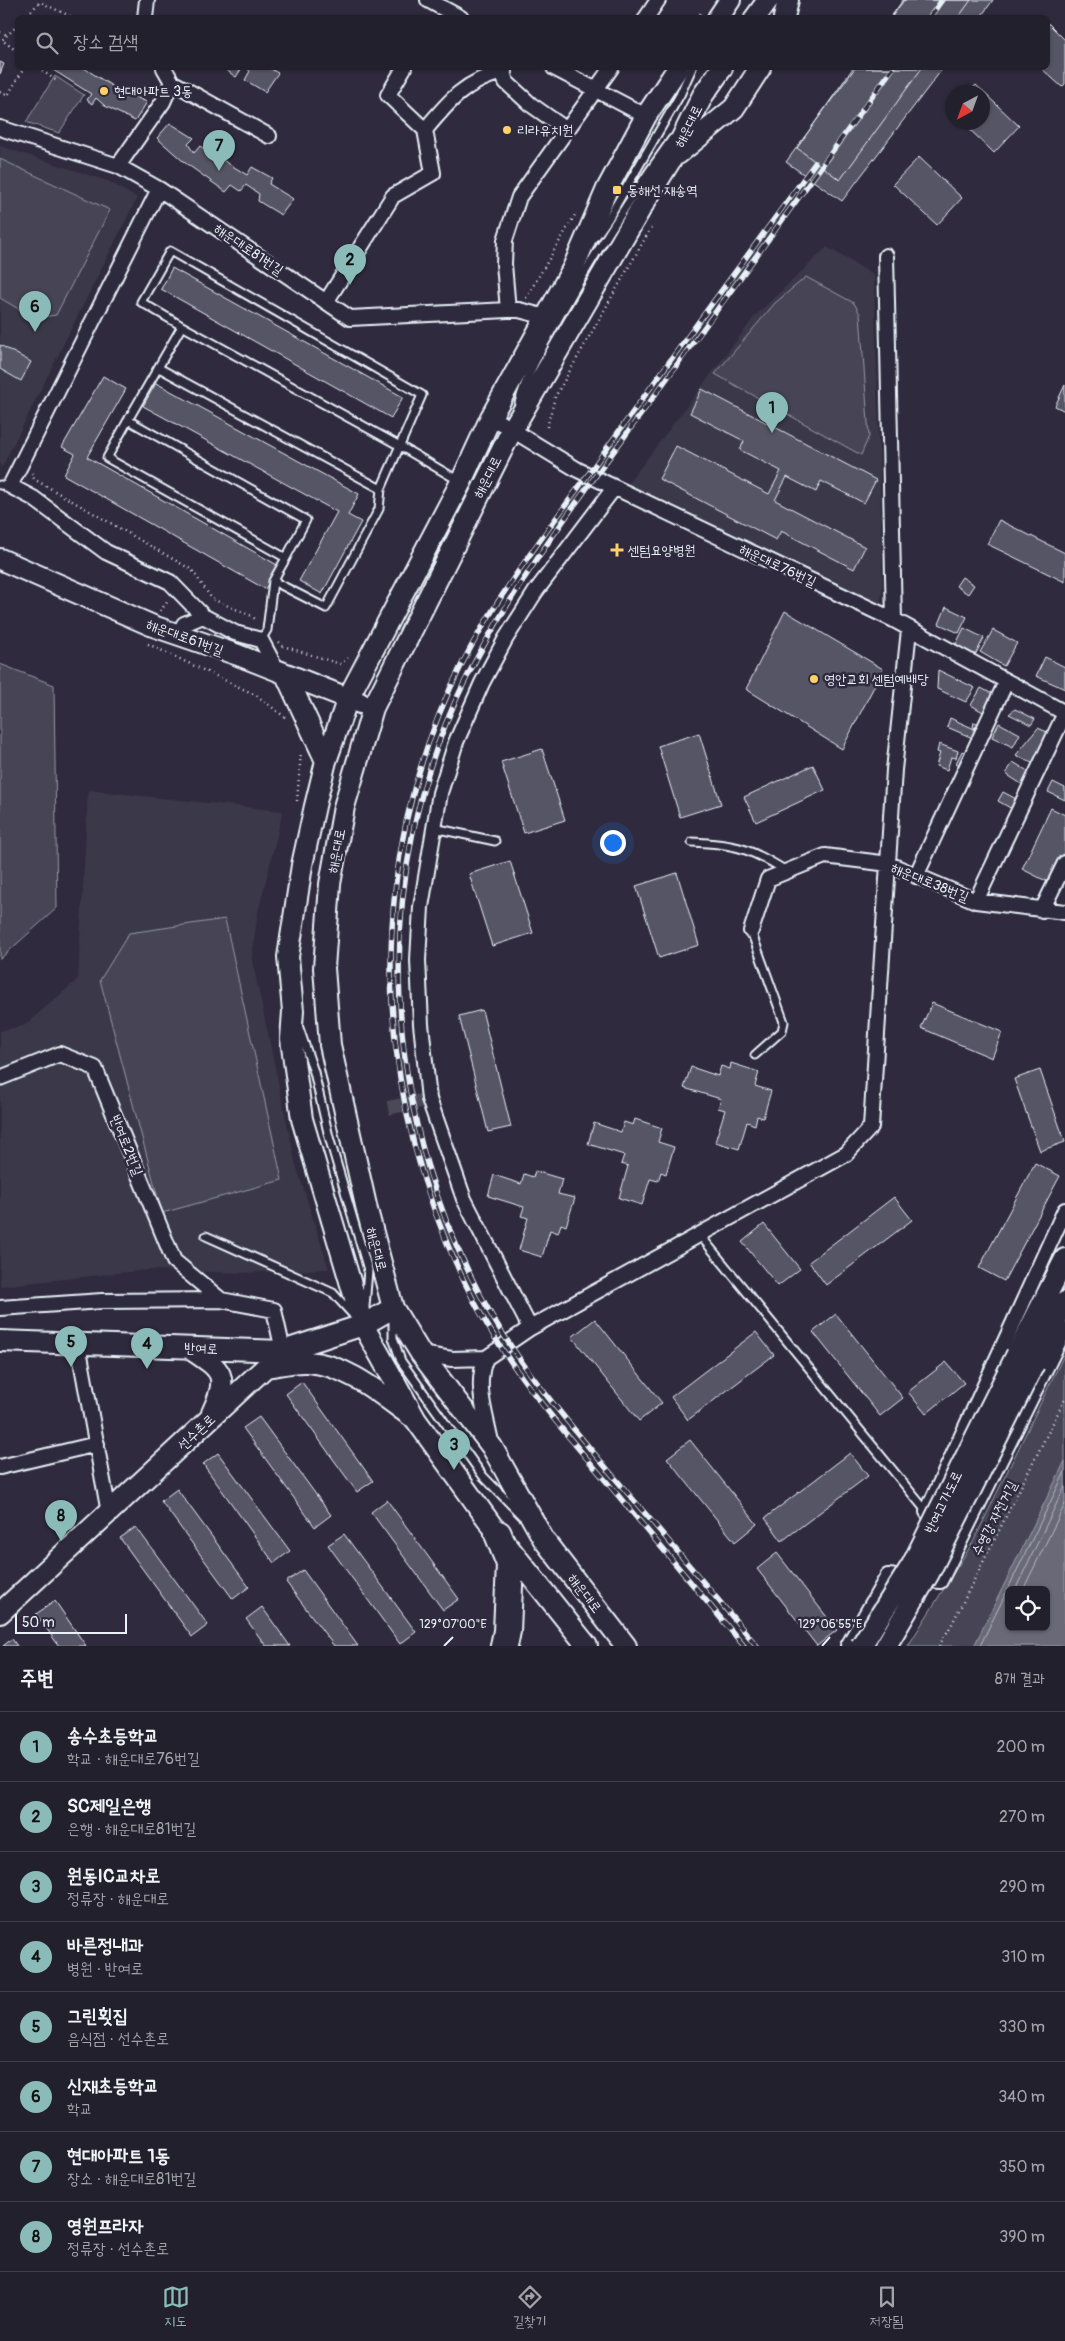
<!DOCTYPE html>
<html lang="ko">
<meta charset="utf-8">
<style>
:root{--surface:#23202e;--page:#2f2d3a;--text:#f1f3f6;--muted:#a3a3aa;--line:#403e4a;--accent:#8bbbb9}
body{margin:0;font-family:Pangolin,"Poor Story",sans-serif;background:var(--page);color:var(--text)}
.controls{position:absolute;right:15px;bottom:15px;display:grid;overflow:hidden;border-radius:8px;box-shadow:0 1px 4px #0004}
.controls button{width:45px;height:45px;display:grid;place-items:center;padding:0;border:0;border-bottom:1px solid var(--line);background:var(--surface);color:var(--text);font:25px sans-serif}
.compass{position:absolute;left:945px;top:85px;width:45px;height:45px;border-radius:50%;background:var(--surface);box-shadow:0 1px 4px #0004;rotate:221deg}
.scale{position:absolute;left:15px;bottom:12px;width:112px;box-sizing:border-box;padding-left:5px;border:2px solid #e8f1f8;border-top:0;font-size:14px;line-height:18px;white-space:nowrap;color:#e8f1f8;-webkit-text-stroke:4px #2f2a3d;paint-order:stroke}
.you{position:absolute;left:612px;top:842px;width:18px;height:18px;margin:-12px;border:4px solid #fff;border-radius:50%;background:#1a73e8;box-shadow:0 0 0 8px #1a73e833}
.badge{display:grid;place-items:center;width:32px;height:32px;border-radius:50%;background:var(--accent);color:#111;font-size:16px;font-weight:700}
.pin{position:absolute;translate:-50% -41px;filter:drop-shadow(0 1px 2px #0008)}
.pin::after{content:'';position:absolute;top:26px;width:18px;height:15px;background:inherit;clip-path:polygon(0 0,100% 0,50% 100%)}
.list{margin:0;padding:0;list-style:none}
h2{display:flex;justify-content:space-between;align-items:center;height:65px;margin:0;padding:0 20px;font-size:21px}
h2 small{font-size:16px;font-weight:400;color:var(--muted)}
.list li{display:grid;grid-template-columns:32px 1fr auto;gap:15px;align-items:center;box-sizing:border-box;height:70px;padding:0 20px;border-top:1px solid var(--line)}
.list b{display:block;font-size:19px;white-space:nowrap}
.list p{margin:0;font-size:16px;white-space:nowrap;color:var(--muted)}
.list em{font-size:16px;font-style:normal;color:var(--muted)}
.icon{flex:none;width:28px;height:28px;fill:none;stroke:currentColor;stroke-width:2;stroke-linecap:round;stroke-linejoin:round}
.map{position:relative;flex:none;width:1065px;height:1646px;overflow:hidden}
.search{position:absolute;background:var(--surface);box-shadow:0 1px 4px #0004;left:15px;right:15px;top:15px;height:55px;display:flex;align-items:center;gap:12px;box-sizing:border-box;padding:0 18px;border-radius:8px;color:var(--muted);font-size:19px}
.sheet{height:625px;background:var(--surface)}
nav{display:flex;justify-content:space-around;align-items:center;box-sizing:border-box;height:70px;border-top:1px solid var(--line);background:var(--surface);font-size:14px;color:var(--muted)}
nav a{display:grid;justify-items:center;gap:2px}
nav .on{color:var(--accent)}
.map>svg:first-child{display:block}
</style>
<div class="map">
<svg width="1065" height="1646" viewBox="0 0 1065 1646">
<rect width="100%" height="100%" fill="#2f2a3d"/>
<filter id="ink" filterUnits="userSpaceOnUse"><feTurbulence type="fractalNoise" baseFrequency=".02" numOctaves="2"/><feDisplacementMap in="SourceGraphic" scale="10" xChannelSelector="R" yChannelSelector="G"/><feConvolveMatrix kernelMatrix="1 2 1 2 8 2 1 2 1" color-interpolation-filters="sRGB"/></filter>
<g filter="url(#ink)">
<path fill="#3b3749" d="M0,146L108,181L137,198L2,467L0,466Z
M827,247L874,275L883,585L880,606L627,485L755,316Z
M88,790L283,811L257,917L252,959L296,1165L329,1269L242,1273L147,1270L0,1286V1031L25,1025L78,979Z"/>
<path fill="#464455" stroke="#979aa6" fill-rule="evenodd" d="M55,76L84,95L59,133L26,122Z
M0,159L110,210L56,315L34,318L0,298Z
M806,277L854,303L860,314L869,436L861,455L715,374L775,303Z
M0,664L54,685L57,908L0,959Z
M225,919L282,1180L162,1213L100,980L129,933Z
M1065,1353V1646H908L973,1542ZM1009,1590H1046V1627H1009Z"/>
<path fill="#696978" stroke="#9c9fab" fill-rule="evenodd" d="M1065,1461V1646H974ZM1009,1590H1046V1627H1009Z"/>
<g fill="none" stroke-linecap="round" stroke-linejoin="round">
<path stroke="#b5bbc5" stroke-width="1" d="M1015,1590L1065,1486
M1023,1590L1065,1504
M980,1646L1065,1472"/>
</g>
<path fill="#575565" stroke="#e8f1f8" d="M903,0H971L958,18H890Z
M904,0H993L980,18H891Z
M1048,23L1065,40V84L1062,87L1041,68H1048Z
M0,62L4,64L0,74Z
M50,68H84L115,88L147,102L135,121L105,106L96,98L92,104L87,100L91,94Z
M223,68H242L236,77Z
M246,68H269L278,73L265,92L245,80L250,71Z
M853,68H922L840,180L797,148Z
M855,68H943L842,201L786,162Z
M976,85L1019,126L994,153L962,122H982V92H968Z
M170,123L194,138L188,144L194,153L200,146L247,175L252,167L272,178L269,184L293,199L281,215L258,201L259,194L246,185L241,191L232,185L226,192L184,162L157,138Z
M919,157L962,198L937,225L893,184Z
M172,268L403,397L391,418L161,289Z
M0,345L31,362L21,381L0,369Z
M103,376L126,389L87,457L279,566L265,589L64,475L75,454L62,447Z
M156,383L359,494L348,515L361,522L322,594L299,581L337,512L143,406Z
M1065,385V411L1055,406Z
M702,389L876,480L864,503L821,481L816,492L787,477L775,500L865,547L854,569L781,531L776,540L659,479L676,446L769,494L781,471L740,450L744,441L690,413Z
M999,520L1065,553V582L987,544Z
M962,577L974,585L968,594L956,586Z
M946,607L967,617L959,633L939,624Z
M785,611L883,669L842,749L746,689Z
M964,628L984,638L974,657L954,648Z
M993,630L1017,643L1004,666L980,652Z
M1045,657L1065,667V689L1036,676Z
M938,670L975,688L966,702L937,689Z
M981,688L998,697L988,715L971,705Z
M1015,709L1035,719L1031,725L1009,714Z
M950,718L979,731L975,739L947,727Z
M974,722L983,725L981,730L973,727Z
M999,723L1020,734L1013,747L992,737Z
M1038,728L1049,733L1034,764L1016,755Z
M699,733L721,804L680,817L658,746Z
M939,744L958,751L956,758L951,757L947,770L936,766L940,753L937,752Z
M542,749L565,820L524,833L501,762Z
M962,751L967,754L961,766L956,763Z
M1013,762L1034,775L1026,787L1006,774Z
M813,765L825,790L756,822L744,797Z
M1053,782L1065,788V800L1048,792Z
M1003,792L1020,801L1014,810L998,801Z
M1051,808L1065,815V851L1050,883L1022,869Z
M510,861L533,933L492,946L469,874Z
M677,873L699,945L659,958L636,886Z
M932,1003L1002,1032L992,1058L921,1028Z
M482,1010L511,1127L488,1132L459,1016Z
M731,1063L759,1072L755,1086L771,1091L763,1118L757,1116L755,1125L747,1122L739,1149L715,1142L725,1110L718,1108L721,1099L684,1088L691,1067L718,1076L721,1066L730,1069Z
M1040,1070L1065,1142L1040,1151L1014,1079Z
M635,1119L662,1128L658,1142L674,1147L666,1174L661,1172L658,1181L650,1179L642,1205L619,1198L628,1166L621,1164L624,1155L588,1144L594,1123L621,1132L624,1122L633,1125Z
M1035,1163L1060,1176L1004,1281L979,1268Z
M535,1171L562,1179L558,1194L575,1198L566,1226L561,1224L558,1233L550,1230L542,1257L519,1250L528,1218L521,1216L524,1207L488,1196L494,1175L521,1184L524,1174L533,1177Z
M894,1197L912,1220L826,1285L809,1262Z
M764,1224L800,1269L778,1286L742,1242Z
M836,1314L903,1398L880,1416L813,1332Z
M595,1319L662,1403L639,1421L572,1337Z
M756,1332L774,1355L688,1420L671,1397Z
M946,1362L964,1383L926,1414L908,1392Z
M302,1382L373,1481L357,1492L286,1394Z
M259,1417L331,1515L315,1527L243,1428Z
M690,1440L757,1524L735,1542L667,1458Z
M218,1453L290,1551L274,1563L203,1464Z
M850,1453L868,1476L782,1541L765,1518Z
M177,1489L249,1587L233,1599L161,1501Z
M387,1500L459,1599L443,1610L371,1512Z
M136,1527L208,1625L192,1637L120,1538Z
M344,1534L416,1632L400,1644L328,1545Z
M777,1553L837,1630L817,1646L757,1569Z
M303,1570L358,1646H334L286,1582Z
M55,1601L86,1646H59L36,1614Z
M262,1607L290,1646H266L246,1619Z
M12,1639L17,1646H3Z"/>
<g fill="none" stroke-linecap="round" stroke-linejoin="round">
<path stroke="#4b4859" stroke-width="14" stroke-dasharray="14 7" stroke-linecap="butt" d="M388,1108L429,1099"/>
<defs>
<path id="lane" d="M596,236L608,219L680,95L692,68
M182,326L400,446L461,482
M519,403C527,372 544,345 559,317C594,254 631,196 672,139
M128,420L182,326L141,302L170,251L422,395L381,489L159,368
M0,485L10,486
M273,581L326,608L379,509L381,489
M261,640L267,630L273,581L286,558L107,458L128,420L306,520L286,558
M434,828L495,841
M692,842C735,844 750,848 786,871
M751,931L784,1022L782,1031L755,1055
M299,1028L314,1072L329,1137L368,1270L365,1307
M699,1234L927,1512
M206,1236L333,1293L354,1316
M393,1320V1338L401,1361L483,1476L522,1516"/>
<path id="street" d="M428,0L461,18
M145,18L147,0
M646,18L658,0
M502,68L506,82L530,104L567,130
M554,68L646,116
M172,82L269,136
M0,128L118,166L159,189L350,318L508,310H519L546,317
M425,130C448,102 466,80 504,72
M118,166L163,102L172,82L164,68
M159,189L10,486L33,498L106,552L170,582L203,616L235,633L261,640L278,672
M886,256L894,620
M326,302L393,196L433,173L425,130L388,95L404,68
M508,310L504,264L505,240L519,197L611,68
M491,417L578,470L894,620L1065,713
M178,636L184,624L203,616
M916,876L1006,682
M976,901L1065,713
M1042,910L1065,863
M751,931L768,879L825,856L889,864L976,901L1065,912
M0,1078L60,1054L95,1068L174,1261L221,1300
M0,1308L102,1301L221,1300L274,1310L283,1351
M530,1328L464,1199L429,1099L421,1024L418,960L421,907L440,793L456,742L482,683L506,638L536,591L614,488
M78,1344L109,1513
M421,1354L452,1359L486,1358L530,1328L846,1154L871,1127L894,770L909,630
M486,1358C474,1384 486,1415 491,1442
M0,1467L97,1444
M943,1520L927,1512L1065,1210
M848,1646L888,1576L940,1581L1065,1329"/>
<path id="secondary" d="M718,18L730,0
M755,18L768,0
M784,18L788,0
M678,154L734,108L760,68
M0,559L153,626L238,655L360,703
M286,675L326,761
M0,1341L283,1351L363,1325L393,1308
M189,1348C222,1370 230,1374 212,1413
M1017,1354L1065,1259
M1034,1364L1065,1302
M266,1367C280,1365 294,1361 308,1362C348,1365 380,1394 411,1416
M0,1613L283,1351
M587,1646L498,1534L416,1420L363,1325L302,1119L291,1039L293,1011L288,957L302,865L315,806L326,761L348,698L461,482L491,417L573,268L607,189L646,116L678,68
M626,1646L544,1540L492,1447L421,1354L393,1308L367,1210L330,1045L324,968L330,884L344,807L373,708L512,430L641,208L672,158L703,95L722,68"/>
<path id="highway" d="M498,1534L510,1564L507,1631L504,1646"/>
</defs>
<use href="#lane" stroke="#e8f1f8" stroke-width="11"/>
<use href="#street" stroke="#e8f1f8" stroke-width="18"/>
<use href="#secondary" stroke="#e8f1f8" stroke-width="24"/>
<use href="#highway" stroke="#e8f1f8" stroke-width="30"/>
<path stroke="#e8f1f8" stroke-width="2.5" stroke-dasharray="1 4" stroke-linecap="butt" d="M24,18L40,2L74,18
M42,18H45
M697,18L702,11
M18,25L2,40L18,52
M0,32L7,35
M38,68L57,81
M0,92L8,95L24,68
M526,298L575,215
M547,427L555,397L651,228
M32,473L34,479L192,570L212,599L252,616L257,621
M160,611L168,601
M279,642L283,646L340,664L348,658
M148,644L256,695L286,718
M297,801L301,752
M939,1646L952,1624L1065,1399"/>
<use href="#lane" stroke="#2f2a3d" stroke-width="7"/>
<use href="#street" stroke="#2f2a3d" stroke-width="14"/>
<use href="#secondary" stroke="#2f2a3d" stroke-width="20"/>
<use href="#highway" stroke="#2f2a3d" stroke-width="26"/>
<defs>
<path id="rail" d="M929,18L942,0
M744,1646C698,1591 652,1536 606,1481C558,1425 508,1367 474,1301C371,1102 360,864 463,662C498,594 547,531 592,469C665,366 741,265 815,163
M757,1646C710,1590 662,1533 614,1477C571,1426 526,1374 492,1316C381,1125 366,878 466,679C518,575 592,482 660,388C738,282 815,174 893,68"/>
</defs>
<use href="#rail" stroke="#e8f1f8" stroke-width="5.5"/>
<use href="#rail" stroke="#2f2a3d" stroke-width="4" stroke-dasharray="11" stroke-linecap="butt"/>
<defs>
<path id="secondary-bridge" d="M861,1646L912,1565L1017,1354
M886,1646L928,1575L1034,1364"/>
</defs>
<use href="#secondary-bridge" stroke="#e8f1f8" stroke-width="24" stroke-linecap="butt"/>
<use href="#secondary-bridge" stroke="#2f2a3d" stroke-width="20"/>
</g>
</g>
<path fill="none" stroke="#e8f1f8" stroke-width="2" d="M444,1646L453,1637M822,1646L830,1637"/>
<g fill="#ffd166" stroke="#2f2a3d" stroke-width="2">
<circle cx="104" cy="91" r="5"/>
<circle cx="507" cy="130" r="5"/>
<rect x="612" y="185" width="10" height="10" rx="2.5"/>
<path d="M614.5 542.5h5v5h5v5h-5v5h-5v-5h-5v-5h5z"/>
<circle cx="814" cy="679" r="5"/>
</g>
<g text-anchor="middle" stroke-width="5" stroke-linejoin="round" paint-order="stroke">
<g font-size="14" fill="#e8f1f8" stroke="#2f2a3d" text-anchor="start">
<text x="114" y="96">현대아파트 3동</text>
<text x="517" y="135">리라유치원</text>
<text x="627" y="195">동해선 재송역</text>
<text x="628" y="555">센텀요양병원</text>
<text x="824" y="684">영안교회 센텀예배당</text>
</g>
<g font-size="14" fill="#e8f1f8" stroke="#2f2a3d">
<text transform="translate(688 126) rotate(-64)" y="5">해운대로</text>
<text transform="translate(249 249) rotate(34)" y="5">해운대로81번길</text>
<text transform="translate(487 477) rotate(-63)" y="5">해운대로</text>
<text transform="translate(778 565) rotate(25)" y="5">해운대로76번길</text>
<text transform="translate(185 637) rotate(20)" y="5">해운대로61번길</text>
<text transform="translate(336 851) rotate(-80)" y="5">해운대로</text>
<text transform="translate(930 882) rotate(22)" y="5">해운대로38번길</text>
<text transform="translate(127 1145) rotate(68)" y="5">반여로2번길</text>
<text transform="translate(377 1249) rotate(75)" y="5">해운대로</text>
<text transform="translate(201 1348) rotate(2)" y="5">반여로</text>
<text transform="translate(196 1432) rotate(-43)" y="5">선수촌로</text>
<text transform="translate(943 1502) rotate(-64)" y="5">반여고가도로</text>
<text transform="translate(994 1518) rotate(-63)" y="5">수영강 자전거길</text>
<text transform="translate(585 1593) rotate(52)" y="5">해운대로</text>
</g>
</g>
<g font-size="12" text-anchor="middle" fill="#e8f1f8" stroke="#2f2a3d" stroke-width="5" stroke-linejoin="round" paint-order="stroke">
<text x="453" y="1628">129°07'00"E</text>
<text x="830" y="1628">129°06'55"E</text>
</g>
</svg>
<div class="controls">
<button><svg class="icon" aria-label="locate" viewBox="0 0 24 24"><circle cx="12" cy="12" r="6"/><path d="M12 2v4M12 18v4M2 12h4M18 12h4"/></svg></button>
</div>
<svg class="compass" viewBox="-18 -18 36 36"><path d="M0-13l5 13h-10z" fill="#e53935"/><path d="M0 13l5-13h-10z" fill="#a3a3aa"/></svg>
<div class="scale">50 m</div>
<div class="you"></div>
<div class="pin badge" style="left:772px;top:433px">1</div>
<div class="pin badge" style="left:350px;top:285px">2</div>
<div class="pin badge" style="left:454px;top:1470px">3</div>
<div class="pin badge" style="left:147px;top:1369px">4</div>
<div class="pin badge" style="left:71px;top:1367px">5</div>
<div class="pin badge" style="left:35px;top:332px">6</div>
<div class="pin badge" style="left:219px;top:171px">7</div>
<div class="pin badge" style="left:61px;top:1541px">8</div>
<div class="search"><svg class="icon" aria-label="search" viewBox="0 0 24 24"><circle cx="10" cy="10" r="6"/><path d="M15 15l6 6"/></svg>장소 검색</div>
</div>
<section class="sheet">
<h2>주변<small>8개 결과</small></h2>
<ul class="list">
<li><span class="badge">1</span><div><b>송수초등학교</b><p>학교 · 해운대로76번길</p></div><em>200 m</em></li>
<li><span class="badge">2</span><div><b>SC제일은행</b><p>은행 · 해운대로81번길</p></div><em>270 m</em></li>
<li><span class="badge">3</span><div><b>원동IC교차로</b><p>정류장 · 해운대로</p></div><em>290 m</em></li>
<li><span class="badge">4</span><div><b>바른정내과</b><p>병원 · 반여로</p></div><em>310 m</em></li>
<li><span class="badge">5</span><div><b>그린횟집</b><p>음식점 · 선수촌로</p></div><em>330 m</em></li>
<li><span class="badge">6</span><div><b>신재초등학교</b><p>학교</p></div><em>340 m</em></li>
<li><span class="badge">7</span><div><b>현대아파트 1동</b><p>장소 · 해운대로81번길</p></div><em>350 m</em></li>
<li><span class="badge">8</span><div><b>영원프라자</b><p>정류장 · 선수촌로</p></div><em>390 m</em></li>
</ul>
</section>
<nav>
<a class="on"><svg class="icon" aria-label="map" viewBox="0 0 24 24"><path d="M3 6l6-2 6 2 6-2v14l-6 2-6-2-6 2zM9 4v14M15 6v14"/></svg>지도</a>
<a><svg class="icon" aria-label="directions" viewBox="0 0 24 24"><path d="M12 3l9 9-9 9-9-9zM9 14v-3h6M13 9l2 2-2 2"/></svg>길찾기</a>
<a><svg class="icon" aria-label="saved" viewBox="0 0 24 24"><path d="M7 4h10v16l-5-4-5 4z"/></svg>저장됨</a>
</nav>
